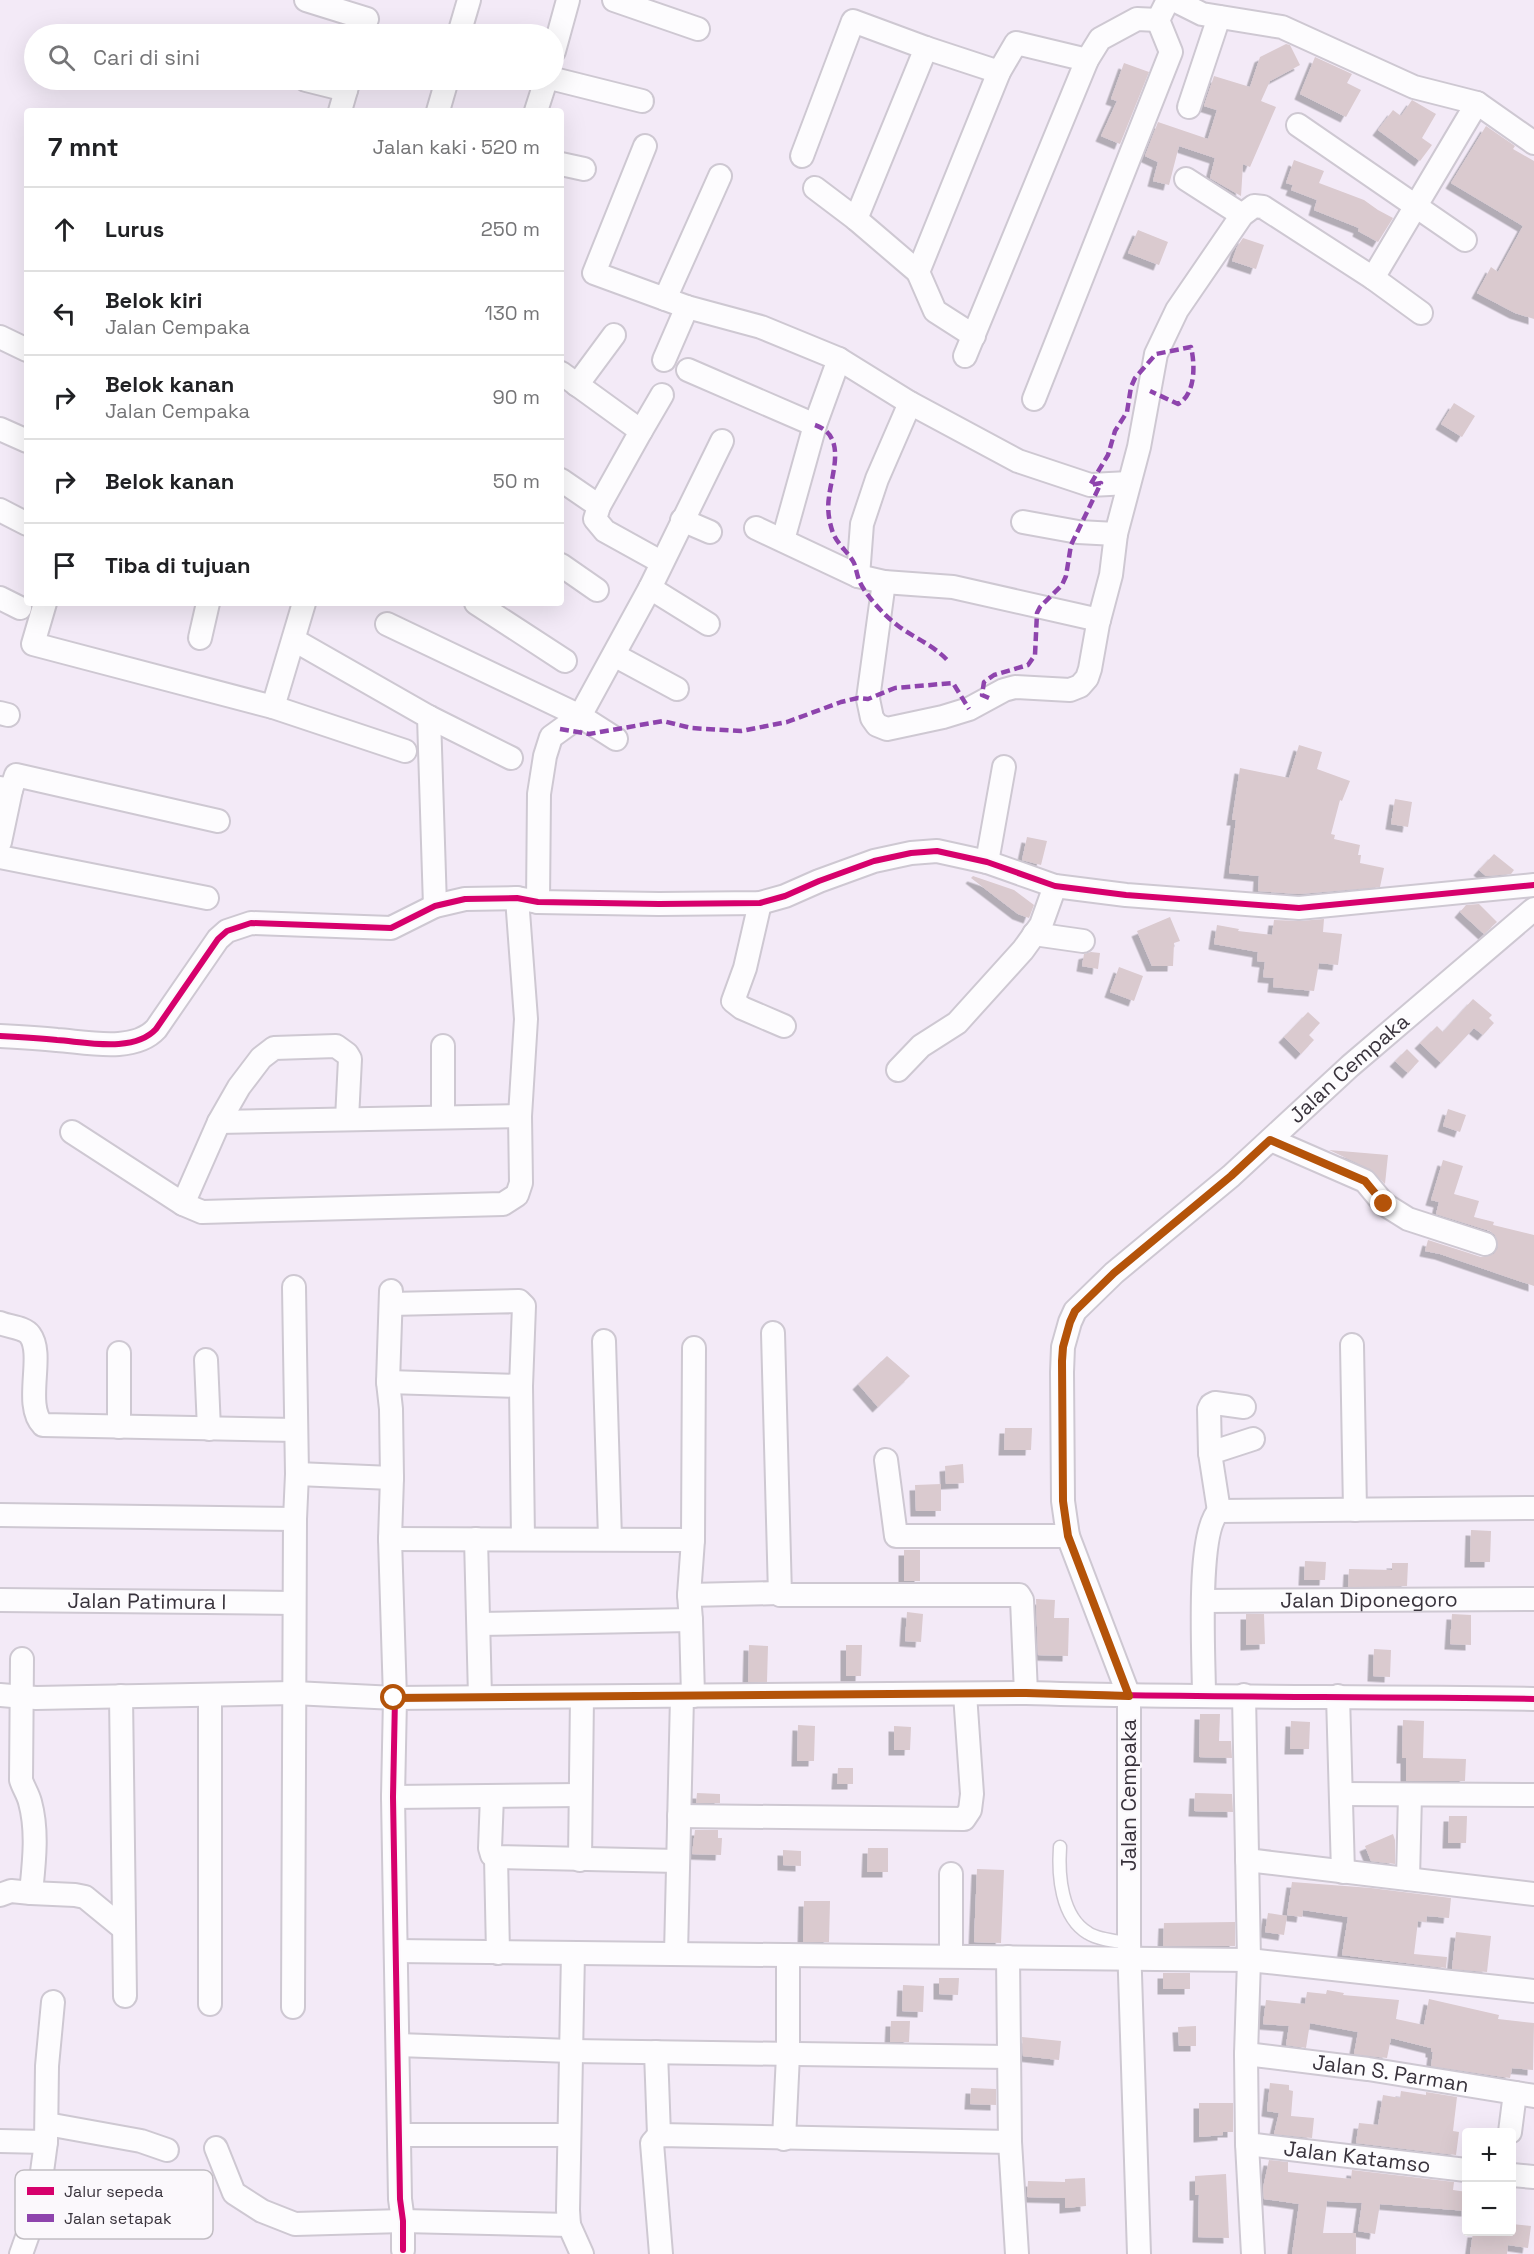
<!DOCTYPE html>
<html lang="id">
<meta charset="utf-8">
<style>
:root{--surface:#fff;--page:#f2f2f2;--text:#202124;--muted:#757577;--line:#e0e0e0}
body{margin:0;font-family:"Space Grotesk",sans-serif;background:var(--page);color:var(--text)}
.controls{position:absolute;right:18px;bottom:18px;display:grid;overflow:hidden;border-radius:6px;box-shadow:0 6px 24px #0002}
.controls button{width:54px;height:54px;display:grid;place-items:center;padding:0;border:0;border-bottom:2px solid var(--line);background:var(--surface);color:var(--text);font:30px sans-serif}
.stop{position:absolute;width:18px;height:18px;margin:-14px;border:4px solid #b45309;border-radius:50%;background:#fff}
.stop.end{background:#b45309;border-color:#fff;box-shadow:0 2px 6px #0008}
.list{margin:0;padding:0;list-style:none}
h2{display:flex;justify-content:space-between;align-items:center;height:78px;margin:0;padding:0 24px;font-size:26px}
h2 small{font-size:20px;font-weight:400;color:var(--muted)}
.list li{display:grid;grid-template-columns:39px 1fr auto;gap:18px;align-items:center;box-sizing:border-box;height:84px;padding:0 24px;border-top:2px solid var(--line)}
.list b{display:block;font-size:22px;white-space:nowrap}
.list p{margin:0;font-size:20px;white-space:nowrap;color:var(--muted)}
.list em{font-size:20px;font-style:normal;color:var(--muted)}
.icon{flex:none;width:33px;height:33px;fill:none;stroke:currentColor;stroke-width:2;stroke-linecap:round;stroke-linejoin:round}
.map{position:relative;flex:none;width:1534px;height:2254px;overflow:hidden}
.search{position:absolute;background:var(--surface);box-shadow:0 6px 24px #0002;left:24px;top:24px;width:540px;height:66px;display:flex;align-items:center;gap:15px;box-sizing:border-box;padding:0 21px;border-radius:33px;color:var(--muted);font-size:22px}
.panel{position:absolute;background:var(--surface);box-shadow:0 6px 24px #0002;left:24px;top:108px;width:540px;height:498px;border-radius:6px}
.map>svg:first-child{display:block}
</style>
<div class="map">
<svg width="1534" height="2254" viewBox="0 0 1534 2254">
<defs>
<filter id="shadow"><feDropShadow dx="-5.5" dy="5.5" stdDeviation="0" flood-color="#0004"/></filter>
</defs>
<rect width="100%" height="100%" fill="#f3eaf7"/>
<path fill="#dacacf" filter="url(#shadow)" d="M1286,44L1290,45L1300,65L1270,81L1261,101L1276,107L1250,167L1243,164L1241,196L1210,178L1215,158L1179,146L1169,185L1153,181L1158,162L1145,156L1158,122L1208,139L1217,110L1204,106L1214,76L1250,87L1260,57Z
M1315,57L1352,74L1347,83L1361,90L1346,117L1300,94Z
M1124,63L1149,72L1120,144L1101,136L1117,101L1111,99Z
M1412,100L1436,114L1422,138L1432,145L1420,161L1378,130L1393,110L1401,116Z
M1486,126L1515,146L1513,149L1534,161V319L1515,313L1477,293L1491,267L1498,272L1523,226L1451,183Z
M1294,160L1324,171L1319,183L1364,200L1378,210L1393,218L1378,242L1358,231L1359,228L1314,210L1317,200L1291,190L1293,185L1286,183Z
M1138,230L1168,242L1159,265L1128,253Z
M1243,238L1264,245L1256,269L1232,261L1237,247Z
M1454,403L1475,416L1462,437L1441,424Z
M1299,745L1322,752L1317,769L1350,781L1342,801L1340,800L1331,834L1335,835L1334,839L1360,845L1358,855H1361L1360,863L1384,868L1380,887L1299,894L1258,891L1259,876L1229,873L1236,820H1232L1240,768L1289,778Z
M1395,799L1412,802L1408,827L1391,824Z
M1027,837L1047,841L1041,865L1022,860Z
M1494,854L1514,870L1511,874L1486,876L1479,870Z
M973,876L1014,890L1034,905L1029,918L1018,914L971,878Z
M1479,904L1497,922L1484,934L1460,912L1466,905Z
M1170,917L1180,941L1174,943L1173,966H1152L1137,931Z
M1324,919L1323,932L1342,934L1338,965L1319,963L1314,991L1273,987L1274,978L1263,977L1265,962L1257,961L1258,952L1214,944L1217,925L1239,929L1238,931L1272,935L1274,920L1300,921Z
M1091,952L1100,953L1098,969L1082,966L1084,954Z
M1119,967L1143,976L1134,1001L1110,992Z
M1473,999L1492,1015L1489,1018L1494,1023L1483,1035L1474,1028L1441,1063L1420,1043L1437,1026L1443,1032Z
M1308,1012L1320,1023L1309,1035L1314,1040L1301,1054L1284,1037Z
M1407,1049L1419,1061L1408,1073L1395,1061Z
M1448,1109L1466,1115L1460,1132L1443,1126Z
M1329,1150L1388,1155L1385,1184L1370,1169Z
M1443,1160L1463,1166L1454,1194L1479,1201L1474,1217L1494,1222L1493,1225L1534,1235V1286L1440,1254L1425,1251L1428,1240L1481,1257L1494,1254L1498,1248L1495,1235L1490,1231L1436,1214L1439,1202L1431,1200Z
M887,1356L910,1376L878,1407L858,1384Z
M1005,1428H1032L1031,1450H1004Z
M963,1464L964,1483L946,1484L945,1466Z
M941,1484V1511H916L915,1485Z
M1471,1530L1491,1531L1490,1562H1470Z
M904,1550H920V1581H904Z
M1305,1561L1326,1562L1325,1580H1304Z
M1392,1563H1408L1407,1586L1348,1587L1349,1569L1392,1570Z
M1036,1599L1055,1600L1054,1618H1069L1068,1656L1038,1655Z
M907,1612L923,1614L921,1642L905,1641Z
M1246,1614H1264L1265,1644L1246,1645Z
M1452,1614L1471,1615V1645L1450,1644Z
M749,1645L768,1646L767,1682H748Z
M846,1645H862L861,1676H846Z
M1374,1649L1391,1650L1390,1677L1373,1676Z
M1200,1714H1220L1219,1741H1231L1232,1758L1199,1757Z
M1403,1720L1424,1721L1423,1758L1466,1759L1465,1781H1406V1758H1402Z
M1291,1721L1310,1722L1309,1749H1290Z
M798,1725L815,1726L814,1761H797Z
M894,1726L911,1727L910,1750H894Z
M838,1768H853V1784H837Z
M697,1793L720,1794V1803H696Z
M1195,1793L1232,1794L1233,1812L1194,1811Z
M1449,1816H1467L1466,1843H1448Z
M695,1830H718V1838H722L721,1855L692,1854Z
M1393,1834L1395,1840V1864L1371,1861L1365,1846Z
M868,1848H888V1872H867Z
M783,1850L801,1851V1866L783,1865Z
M977,1869L1004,1870L1001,1943L974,1942Z
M1292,1882L1371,1888L1451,1898L1449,1918L1427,1916L1426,1922L1418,1921L1414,1954L1447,1957L1446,1968L1342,1955L1348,1917L1303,1910L1302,1917L1287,1915Z
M804,1901H830L829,1942H803Z
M1268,1913L1287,1916L1284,1935L1265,1932Z
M1235,1922V1946H1163L1164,1923Z
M1456,1932L1491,1936L1487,1972L1452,1969Z
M1163,1973H1190V1989H1163Z
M939,1978H959L958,1995L939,1994Z
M903,1985L924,1986L923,2012L902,2011Z
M1327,1990L1344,1993L1343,1995L1399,2000L1396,2019L1424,2025L1429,1999L1499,2015L1498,2019L1534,2023L1533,2070L1512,2068L1510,2078L1431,2066L1433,2052H1431V2048L1391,2038L1387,2058L1354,2054L1358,2032L1310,2023L1306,2048L1286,2045L1289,2026L1263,2024L1266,2000L1305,2004L1307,1992L1326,1994Z
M891,2021H910L909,2042H890Z
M1196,2026V2046H1179L1178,2027Z
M1022,2037L1061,2041L1059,2060L1023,2056Z
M1270,2083L1289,2085V2090L1293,2091L1291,2116L1314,2118L1312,2138L1274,2134L1279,2113L1267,2111Z
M971,2088L996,2089V2105L970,2104Z
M1401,2091L1426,2095V2092L1457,2097L1453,2131L1459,2132L1456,2155L1356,2143L1359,2123L1378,2125L1383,2095L1400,2098Z
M1199,2103H1233V2132H1223V2135L1199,2137Z
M1269,2160L1288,2162V2172L1351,2179L1352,2170L1454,2182L1453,2190L1467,2192V2211L1380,2204L1375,2234L1358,2231L1362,2203L1327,2201L1323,2233H1356V2254H1292L1299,2204L1264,2199L1263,2188Z
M1226,2174L1229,2238L1198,2237L1199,2195H1195V2176Z
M1085,2178L1086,2206L1065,2208V2198L1027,2197L1028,2181L1065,2182V2179Z
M1512,2224L1531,2226L1528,2248L1508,2245L1507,2254H1470L1473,2232H1512Z"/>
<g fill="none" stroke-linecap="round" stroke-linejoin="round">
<defs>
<path id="lane" d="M1060,1847C1058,1875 1061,1917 1088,1933C1099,1940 1117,1941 1129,1943"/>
<g id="street">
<path d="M306,0L367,19"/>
<path d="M614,0L698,29"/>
<path d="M1174,0L1202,14L1282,27L1414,87L1477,103L1534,143"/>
<path d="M459,34L469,0"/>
<path d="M554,51L568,0"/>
<path d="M554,79L642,101"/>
<path d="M306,80L346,90"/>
<path d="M1189,107L1219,17"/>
<path d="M340,111L349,80"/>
<path d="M438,111L447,80"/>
<path d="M536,111L546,80"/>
<path d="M1298,125L1465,240"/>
<path d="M645,146L594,273L687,307L761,327L839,359L910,403L1018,461L1090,485L1129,483"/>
<path d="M802,156L853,21L926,48L999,72"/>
<path d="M561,164L584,169"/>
<path d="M1186,179L1242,215"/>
<path d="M815,188L856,219L918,272"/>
<path d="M856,219L926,48"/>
<path d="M1373,278L1477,103"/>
<path d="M665,299L720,176"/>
<path d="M974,336L935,311L918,272L999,72L1016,43L1087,60"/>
<path d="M0,337L27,350"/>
<path d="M965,356L1087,60L1100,39L1137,19L1158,20"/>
<path d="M664,360L687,307"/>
<path d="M688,370L815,425"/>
<path d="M561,373L641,431L599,506L595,519L605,531L661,562"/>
<path d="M577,385L614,335"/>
<path d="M1034,399L1171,52L1158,20L1168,0"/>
<path d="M0,429L27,441"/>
<path d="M641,431L662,395"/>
<path d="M561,480L599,506"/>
<path d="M0,510L27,524"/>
<path d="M682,520L710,532"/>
<path d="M1023,522L1078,532L1116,534"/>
<path d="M756,528L858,576L884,582L953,587L1099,620"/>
<path d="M783,540L815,425L839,359"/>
<path d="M561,565L597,590"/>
<path d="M858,576L862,524L877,479L910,403"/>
<path d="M884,582L868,699L872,718L877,725L887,729L943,717L969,709L1004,690L1015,687L1070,690L1080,686L1087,678L1090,669L1098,624L1111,575L1116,534L1139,447L1156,354L1177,310L1242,215L1254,206L1263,207L1373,278L1421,313"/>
<path d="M650,588L708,624"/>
<path d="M0,598L20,608"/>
<path d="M45,603L33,644L273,707L405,751"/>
<path d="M476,603L565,661"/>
<path d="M387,624L580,716L616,739"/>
<path d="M200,638L208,603"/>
<path d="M294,640L429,717L435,906"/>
<path d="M614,655L677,689"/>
<path d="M273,707L304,603"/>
<path d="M0,713L8,715"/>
<path d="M429,717L511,758"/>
<path d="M0,788L11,790L16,775L218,821"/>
<path d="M0,842L11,790"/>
<path d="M0,857L207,898"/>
<path d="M987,862L1004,767"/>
<path d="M538,902L539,794L545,756L551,737L580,716L650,588L722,441"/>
<path d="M760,903L745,968L733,1001L742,1008L784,1026"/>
<path d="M1034,934L1083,941"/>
<path d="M0,1036C19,1037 38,1038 57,1040C86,1042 134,1053 156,1029L218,939L227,931L251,923L391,928L435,906L465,899L517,898L538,902L659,904L760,903L785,896L819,881L874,861L911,853L937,851L987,862L1055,886L1126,895L1299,908L1534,885"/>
<path d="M443,1046V1117"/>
<path d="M898,1070L921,1046L957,1023L1023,950L1041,925L1055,886"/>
<path d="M347,1119L350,1059L347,1054L336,1046L274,1048L261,1058L239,1087L219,1122L183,1204L202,1212L503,1204L517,1195L521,1183L520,1116L526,1019L517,898"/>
<path d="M219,1122L520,1116"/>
<path d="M72,1132L183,1204"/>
<path d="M1271,1140L1365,1181L1384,1204L1408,1219L1485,1244"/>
<path d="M391,1304L519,1301L524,1306L521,1386L523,1539"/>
<path d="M0,1323C9,1327 24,1327 30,1335C45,1355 23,1405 43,1425L296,1430"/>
<path d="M773,1333L780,1595H1019L1022,1600L1026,1693"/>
<path d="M604,1341L610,1539"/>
<path d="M1352,1345L1355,1510"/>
<path d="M119,1353V1427"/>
<path d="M206,1360L209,1429"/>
<path d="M388,1382L521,1386"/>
<path d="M1210,1453L1209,1409L1211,1405L1215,1403L1244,1407"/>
<path d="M886,1460L896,1536H1068"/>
<path d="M297,1474L392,1478"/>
<path d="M1219,1511L1210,1453L1253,1439"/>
<path d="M0,1515L295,1519"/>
<path d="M390,1539L693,1540"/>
<path d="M476,1539L480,1697"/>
<path d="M689,1595L779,1593"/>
<path id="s1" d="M0,1600L294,1603"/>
<path id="s2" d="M1204,1601L1534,1599"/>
<path d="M479,1624L691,1620"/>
<path d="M0,1695L36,1698L294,1693L395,1698L390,1539L392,1478L391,1409L388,1382L391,1291"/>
<path d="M210,1695V2004"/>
<path d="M1204,1695C1204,1659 1196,1532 1219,1511L1534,1508"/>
<path d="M1244,1695L1249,1960L1246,2054L1247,2144L1253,2254"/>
<path d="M121,1696L125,1996"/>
<path d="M693,1696L691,1620L689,1595L693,1540L694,1348"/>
<path d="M1338,1696L1343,1872"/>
<path d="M1341,1794L1534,1795"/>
<path d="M492,1796L490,1848L492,1855L496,1857L678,1861"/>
<path d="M393,1797L579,1795"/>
<path d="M679,1816L964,1819L970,1810L972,1794L965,1694"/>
<path d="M496,1857L498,1953"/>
<path d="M580,1860L582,1697"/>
<path d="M1247,1860L1534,1894"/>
<path d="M951,1874V1956"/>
<path d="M1408,1879L1410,1795"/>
<path d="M31,1893L75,1895L85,1897L124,1929"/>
<path d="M0,1895L11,1891L31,1893C34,1863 38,1831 30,1802C28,1794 23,1787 21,1780L22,1659"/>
<path d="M396,1951L1249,1960L1534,1991"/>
<path d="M676,1954L682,1697"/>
<path d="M1008,1957L1010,2142L1017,2254"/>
<path d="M293,2007L295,1519L297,1474L294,1287"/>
<path d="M398,2045L571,2051L1009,2057"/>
<path d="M656,2052L659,2135"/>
<path id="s3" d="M1246,2054L1368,2069L1534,2096"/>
<path d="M47,2124L141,2141L167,2150"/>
<path d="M1510,2132L1515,2093"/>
<path d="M399,2135H569"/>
<path d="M784,2139L788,2055V1955"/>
<path d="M0,2141L46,2142"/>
<path id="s4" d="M1247,2144L1466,2170"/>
<path d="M216,2148L234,2193L262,2211L295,2224L403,2221L569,2225L568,2210L573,1953"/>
<path d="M1512,2175L1534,2177"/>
<path d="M569,2225L582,2254"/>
<path d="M403,2250V2221L400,2199L393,1797L395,1698L1026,1693C1195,1698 1365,1696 1534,1699"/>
<path d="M21,2254L37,2209L46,2142L47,2066L53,2002"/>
<path d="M661,2254L652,2143L659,2135L1010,2142"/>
<path id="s5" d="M1139,2254L1129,1943V1696L1068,1536L1063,1501L1062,1372L1063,1347L1070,1322L1075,1311L1114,1273L1231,1176L1350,1066L1534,909"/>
</g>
</defs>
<use href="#lane" stroke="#cec8d2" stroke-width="15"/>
<use href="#street" stroke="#cec8d2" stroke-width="26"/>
<use href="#lane" stroke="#fdfcfe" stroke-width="12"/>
<use href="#street" stroke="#fdfcfe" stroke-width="22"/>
<path stroke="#8e44ad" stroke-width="4.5" stroke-dasharray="9 4.5" stroke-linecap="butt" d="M815,425C847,436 832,472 829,497C827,509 829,522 833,533C838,545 848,552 854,563C856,568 857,575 859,580C865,595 884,615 897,625C914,638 934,645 949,662
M989,698L982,695L984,682L994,675L1028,665L1035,655L1037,613L1040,607L1062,585L1066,576L1071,545L1101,483L1090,485L1108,455L1115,431L1127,412L1131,387L1135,378L1156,354L1191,347C1195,364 1196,394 1178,404L1150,391
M560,729L589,734L663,721L691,728L741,731L787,722L841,702L858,698L868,699L895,688L953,683L969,709"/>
<defs>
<path id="cycleway" d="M0,1036C19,1037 38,1038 57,1040C86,1042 134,1053 156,1029L218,939L227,931L251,923L391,928L435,906L465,899L517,898L538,902L659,904L760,903L785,896L819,881L874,861L911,853L937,851L987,862L1055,886L1126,895L1299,908L1534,885
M403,2250V2221L400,2199L393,1797L395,1698L1026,1693C1195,1698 1365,1696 1534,1699"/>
</defs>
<use href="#cycleway" stroke="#fbf8fc" stroke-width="10"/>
<use href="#cycleway" stroke="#d6006c" stroke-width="6"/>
</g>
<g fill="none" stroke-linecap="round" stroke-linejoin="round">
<path stroke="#b45309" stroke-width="8" d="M394,1698L1026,1693L1129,1696L1068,1536L1063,1501L1062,1361L1063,1347L1070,1322L1075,1311L1114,1273L1231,1176L1270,1140L1365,1181L1384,1204"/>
</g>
<g text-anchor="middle" stroke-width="4.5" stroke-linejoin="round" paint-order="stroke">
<g font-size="21" fill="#39333c" stroke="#fbf8fc">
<text dy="7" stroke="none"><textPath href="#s5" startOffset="1323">Jalan Cempaka</textPath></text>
<text dy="7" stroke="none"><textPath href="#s2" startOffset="165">Jalan Diponegoro</textPath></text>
<text dy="7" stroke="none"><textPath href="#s1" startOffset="147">Jalan Patimura l</textPath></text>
<text transform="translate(1129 1795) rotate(-90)" y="7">Jalan Cempaka</text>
<text dy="7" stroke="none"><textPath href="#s3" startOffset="146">Jalan S. Parman</textPath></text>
<text dy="7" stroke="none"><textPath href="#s4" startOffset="111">Jalan Katamso</textPath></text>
</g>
</g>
<rect x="15" y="2170" width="198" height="69" rx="9" fill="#fbf8fc" stroke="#c1bdc2" stroke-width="1.5"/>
<rect x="27" y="2187" width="27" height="8" fill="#d6006c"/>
<rect x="27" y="2214" width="27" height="8" fill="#8e44ad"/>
<g font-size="16" fill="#39333c">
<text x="64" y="2197">Jalur sepeda</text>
<text x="64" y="2224">Jalan setapak</text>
</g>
</svg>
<div class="controls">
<button>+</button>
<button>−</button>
</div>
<div class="stop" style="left:394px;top:1698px"></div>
<div class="stop end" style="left:1384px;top:1204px"></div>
<div class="search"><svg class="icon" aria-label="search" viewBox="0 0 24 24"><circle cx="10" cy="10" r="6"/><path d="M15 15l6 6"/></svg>Cari di sini</div>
<section class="panel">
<h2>7 mnt<small>Jalan kaki · 520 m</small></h2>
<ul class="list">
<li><svg class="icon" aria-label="ahead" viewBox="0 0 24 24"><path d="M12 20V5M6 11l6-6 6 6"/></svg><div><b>Lurus</b></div><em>250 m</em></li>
<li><svg class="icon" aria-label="left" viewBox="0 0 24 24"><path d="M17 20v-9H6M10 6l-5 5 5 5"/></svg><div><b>Belok kiri</b><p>Jalan Cempaka</p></div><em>130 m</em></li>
<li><svg class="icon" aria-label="right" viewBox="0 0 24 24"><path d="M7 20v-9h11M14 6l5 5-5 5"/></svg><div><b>Belok kanan</b><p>Jalan Cempaka</p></div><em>90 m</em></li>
<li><svg class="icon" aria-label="right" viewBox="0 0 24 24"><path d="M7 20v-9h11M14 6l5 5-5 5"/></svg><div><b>Belok kanan</b></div><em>50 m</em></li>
<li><svg class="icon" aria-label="arrive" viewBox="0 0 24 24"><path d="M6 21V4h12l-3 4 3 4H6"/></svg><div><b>Tiba di tujuan</b></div></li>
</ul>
</section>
</div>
